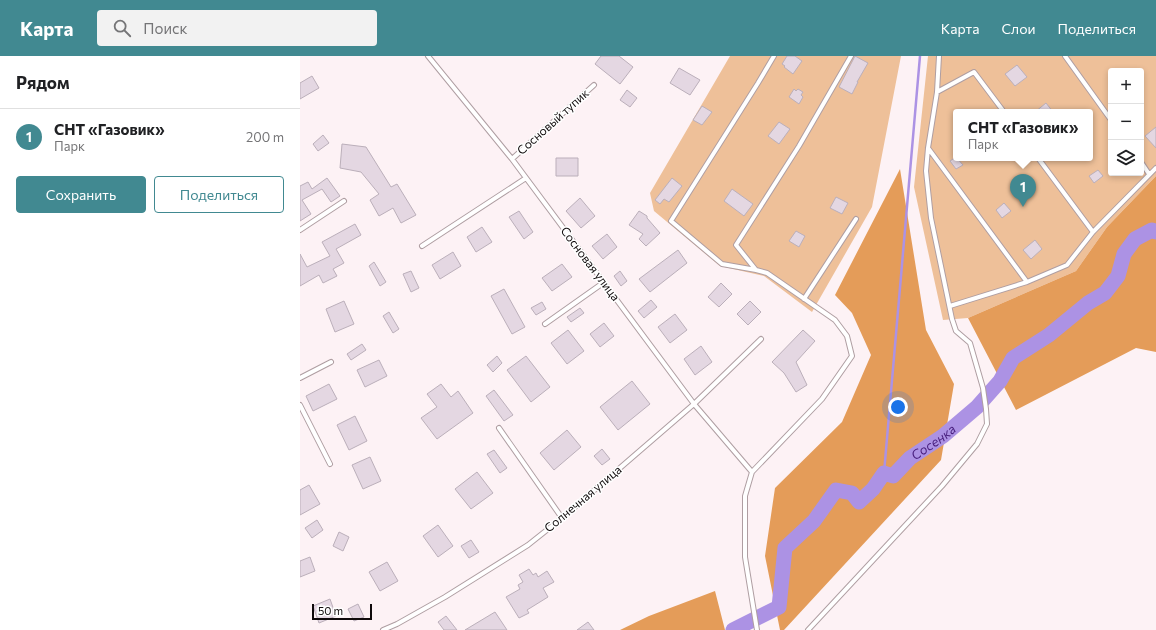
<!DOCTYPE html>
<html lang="ru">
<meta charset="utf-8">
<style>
:root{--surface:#fff;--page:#f2f2f2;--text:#202124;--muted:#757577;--line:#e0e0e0;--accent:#418991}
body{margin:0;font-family:Commissioner,sans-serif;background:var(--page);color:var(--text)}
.controls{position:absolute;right:12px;top:12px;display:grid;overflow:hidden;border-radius:4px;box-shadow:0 2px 6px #0003}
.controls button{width:36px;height:36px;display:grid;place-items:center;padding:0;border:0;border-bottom:1px solid var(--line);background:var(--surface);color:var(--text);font:20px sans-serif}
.scale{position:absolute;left:12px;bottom:10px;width:60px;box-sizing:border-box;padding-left:4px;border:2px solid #0f0a0b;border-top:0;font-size:11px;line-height:14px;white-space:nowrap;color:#0f0a0b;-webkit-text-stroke:3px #fff;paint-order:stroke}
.you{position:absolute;left:598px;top:351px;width:14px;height:14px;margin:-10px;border:3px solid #fff;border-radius:50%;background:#1a73e8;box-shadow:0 0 0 6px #1a73e833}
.badge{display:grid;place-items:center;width:26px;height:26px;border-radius:50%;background:var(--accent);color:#fff;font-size:13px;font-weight:700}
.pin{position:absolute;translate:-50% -33px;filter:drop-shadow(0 1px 2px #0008)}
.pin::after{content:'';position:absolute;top:21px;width:14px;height:12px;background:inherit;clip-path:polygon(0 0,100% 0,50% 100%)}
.popup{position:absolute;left:653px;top:53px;width:140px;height:52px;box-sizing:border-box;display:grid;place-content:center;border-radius:4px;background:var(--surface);filter:drop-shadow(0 1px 3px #0005);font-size:13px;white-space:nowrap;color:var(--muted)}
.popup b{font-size:15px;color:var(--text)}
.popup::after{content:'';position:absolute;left:50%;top:100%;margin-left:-8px;border:8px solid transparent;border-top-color:var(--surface)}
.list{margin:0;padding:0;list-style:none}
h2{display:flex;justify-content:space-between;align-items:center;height:52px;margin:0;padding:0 16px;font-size:17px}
h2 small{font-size:13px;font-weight:400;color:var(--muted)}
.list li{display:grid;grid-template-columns:26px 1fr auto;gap:12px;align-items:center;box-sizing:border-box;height:56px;padding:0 16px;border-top:1px solid var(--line)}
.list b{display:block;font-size:15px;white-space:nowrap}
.list p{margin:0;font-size:13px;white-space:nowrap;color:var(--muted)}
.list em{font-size:13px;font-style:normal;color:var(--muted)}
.actions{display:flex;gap:8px;padding:12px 16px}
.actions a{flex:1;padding:9px 0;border:1px solid var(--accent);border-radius:4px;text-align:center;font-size:14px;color:var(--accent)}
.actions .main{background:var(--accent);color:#fff}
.icon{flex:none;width:22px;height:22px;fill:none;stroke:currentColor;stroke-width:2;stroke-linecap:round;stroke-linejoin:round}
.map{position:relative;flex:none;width:856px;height:574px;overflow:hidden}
header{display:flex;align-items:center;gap:24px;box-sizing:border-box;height:56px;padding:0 20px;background:var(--accent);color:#fff}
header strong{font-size:19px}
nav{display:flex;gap:22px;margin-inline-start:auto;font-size:14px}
.search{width:280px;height:36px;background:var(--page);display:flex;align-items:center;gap:10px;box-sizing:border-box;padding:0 14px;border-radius:4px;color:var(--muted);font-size:15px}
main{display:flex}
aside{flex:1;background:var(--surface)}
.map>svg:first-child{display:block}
</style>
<header>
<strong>Карта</strong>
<div class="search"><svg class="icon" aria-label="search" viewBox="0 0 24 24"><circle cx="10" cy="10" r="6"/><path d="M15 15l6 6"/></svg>Поиск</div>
<nav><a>Карта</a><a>Слои</a><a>Поделиться</a></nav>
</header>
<main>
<aside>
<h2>Рядом<small></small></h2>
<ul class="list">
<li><span class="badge">1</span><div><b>СНТ «Газовик»</b><p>Парк</p></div><em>200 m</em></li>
</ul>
<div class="actions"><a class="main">Сохранить</a><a>Поделиться</a></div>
</aside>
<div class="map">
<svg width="856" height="574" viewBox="0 0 856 574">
<rect width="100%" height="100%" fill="#fdf2f5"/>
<path fill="#eec099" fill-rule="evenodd" d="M430,0H601L572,151L512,256L464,220L420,210L354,155L350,137Z
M628,0H856V120L807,171L776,215L668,262L643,264L614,131ZM811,15H841V117H811ZM656,56H790V102H656Z"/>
<path fill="#e49c59" d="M600,113L626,274L654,328L641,404L484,574H480L465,500L475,432L542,366L571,299L552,257L535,239Z
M856,120V296L836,292L716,354L668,262L776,215L807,171Z
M415,535L425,574H320L349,560Z"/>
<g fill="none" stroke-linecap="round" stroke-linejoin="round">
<path stroke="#ac92e4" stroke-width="2.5" d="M584,417L620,0"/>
<path stroke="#ac92e4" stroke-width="15" id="s1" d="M433,574L479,551L485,492L514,465L536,434L552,437L559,446L573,433L584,417L593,420L610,402L643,380L677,351L700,325L713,302L749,279L788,247L805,237L818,220L824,198L835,183L852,174L856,176"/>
</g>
<path fill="#e4d7e2" stroke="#bbafba" d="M301,0H319L333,11L320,28L295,8Z
M487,0H495L502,5L493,18L484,11L485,10L482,8Z
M555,0L568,7L557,26H558L552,38L539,31Z
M717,9L727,21L715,30L705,18Z
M379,12L400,24L390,39L370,27Z
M12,20L19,32L0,43V27Z
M494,33L496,35L498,33L503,36L501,39L503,41L499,48L489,41Z
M327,34L337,42L330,51L320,44Z
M746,47L753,56H735Z
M402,50L412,56L402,69L393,64Z
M479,66L490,73L479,88L468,80Z
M856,71V92L845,80Z
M23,79L29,87L18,95L13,88Z
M42,88L66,91L91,131L97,128L116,159L101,167L93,152L79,160L70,144L79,138L61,116L40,112Z
M656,101L663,109L656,113L650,105Z
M256,102H278V120H256Z
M798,114L803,120L794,127L789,120Z
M27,122L40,140L31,146L22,133L2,144L11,158L0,165V130L8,126L12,133Z
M372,122L382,130L369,146L364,143L360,148L355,144Z
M432,133L453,148L444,160L424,145Z
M536,141L548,147L542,158L530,152Z
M280,142L295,160L281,172L266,155Z
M704,147L711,155L702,162L696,154Z
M219,155L233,176L224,183L209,161Z
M339,155L347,160V162L360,177L346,190L339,183L343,178L329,169Z
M55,168L61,179L36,193L44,207L33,213L37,220L23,227L19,219L0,230V198L7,211L30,200L22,186Z
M182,171L192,186L176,196L167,181Z
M496,175L505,180L499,191L489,185Z
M307,178L317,191L303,203L292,190Z
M735,184L742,193L731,203L723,194Z
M378,194L387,207L350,236L339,223Z
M153,196L161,210L140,223L132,209Z
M74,206L86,226L80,230L69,210Z
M262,208L272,221L252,235L242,222Z
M111,215L119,232L111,236L103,218Z
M320,215L327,225L321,230L314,220Z
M421,227L432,238L419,251L408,241Z
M204,233L225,271L212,278L191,240Z
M351,244L357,251L344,262L338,255Z
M44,245L54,268L35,276L26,253Z
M450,245L461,256L448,269L437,258Z
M242,246L246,253L236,259L231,252Z
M280,252L284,257L271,266L267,261Z
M89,256L99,273L93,277L83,260Z
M375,258L387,274L370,287L358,271Z
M304,267L314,280L300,291L290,278Z
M268,274L284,295L267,308L251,287Z
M503,274L515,285L496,306L507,329L496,336L484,317L472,306Z
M62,288L66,294L51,304L47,298Z
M401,290L412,306L395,319L384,303Z
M197,300L202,307L193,316L187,309Z
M226,300L250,331L231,346L207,314Z
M79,304L87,320L65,331L57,314Z
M332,325L350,348L318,374L300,351Z
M29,328L37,343L13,355L6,340Z
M141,328L151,341L158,335L173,357L137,383L121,362L137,351L127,338Z
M194,334L213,359L204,365L186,340Z
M55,360L67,385L49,394L37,369Z
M267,374L281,391L254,414L240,397Z
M302,393L310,403L302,409L294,400Z
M194,394L207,412L200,417L187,398Z
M70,401L81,425L63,433L52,409Z
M177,416L193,437L171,453L155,433Z
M9,429L20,448L0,459V434Z
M17,464L23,474L12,482L5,472Z
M138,469L153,490L138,501L123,480Z
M39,476L49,481L43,495L33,490Z
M171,484L179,496L169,502L161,490Z
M10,501L15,515L0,521V505Z
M87,506L98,525L80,535L69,516Z
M229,513L233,519L236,517L238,521L247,515L254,526L243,532L248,541L227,554L229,557L219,562L206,541L220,533L218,529L223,526L219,519Z
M30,543L36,560L19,567L13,550Z
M58,548L64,561L54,565L48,553Z
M195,556L207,574H165Z
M146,560L157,574H144L138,566Z
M288,566L294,574H277Z"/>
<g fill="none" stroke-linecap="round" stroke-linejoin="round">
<defs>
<path id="service" d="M128,0L212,103L394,348L452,416
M765,0L811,64
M637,36L674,16L704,56
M628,92L727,226
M738,102L793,176
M212,103L294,29
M841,106L849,118
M0,174L44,145
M122,190L226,122
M456,214L422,208L371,165L458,27L474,0
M504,243L556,163
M650,250L727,226L767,209L793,176L856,112
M245,268L303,227
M0,322L31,306
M0,349L30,408
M199,372L262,462
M83,574L97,568L145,541L228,489L262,462L394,348L461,283
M457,574L445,501V440L452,416L522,343L552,300L547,280L535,264L467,217L456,214L436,189L499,90L551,0
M508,574L642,430L677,388L687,368L686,353L683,332L670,287L656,275L652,263L631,162L626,115L628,92L637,36L639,0"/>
</defs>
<use href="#service" stroke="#af9ea2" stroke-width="6"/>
<use href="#service" stroke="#fff" stroke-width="4"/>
</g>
<g text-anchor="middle" stroke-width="3" stroke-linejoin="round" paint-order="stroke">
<g font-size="12" fill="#0f0a0b" stroke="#fff">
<text transform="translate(253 66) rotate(-42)" y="4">Сосновый тупик</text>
<text transform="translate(290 208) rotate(53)" y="4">Сосновая улица</text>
<text transform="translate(283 443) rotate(-40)" y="4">Солнечная улица</text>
</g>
<g font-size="13" font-style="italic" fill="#49207f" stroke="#fff">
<text dy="5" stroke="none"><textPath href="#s1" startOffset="317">Сосенка</textPath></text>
</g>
</g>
</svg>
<div class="controls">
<button>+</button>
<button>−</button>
<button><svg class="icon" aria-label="layers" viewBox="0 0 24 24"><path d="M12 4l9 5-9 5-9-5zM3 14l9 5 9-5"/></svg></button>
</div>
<div class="scale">50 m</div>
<div class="you"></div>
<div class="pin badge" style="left:723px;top:151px">1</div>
<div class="popup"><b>СНТ «Газовик»</b>Парк</div>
</div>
</main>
